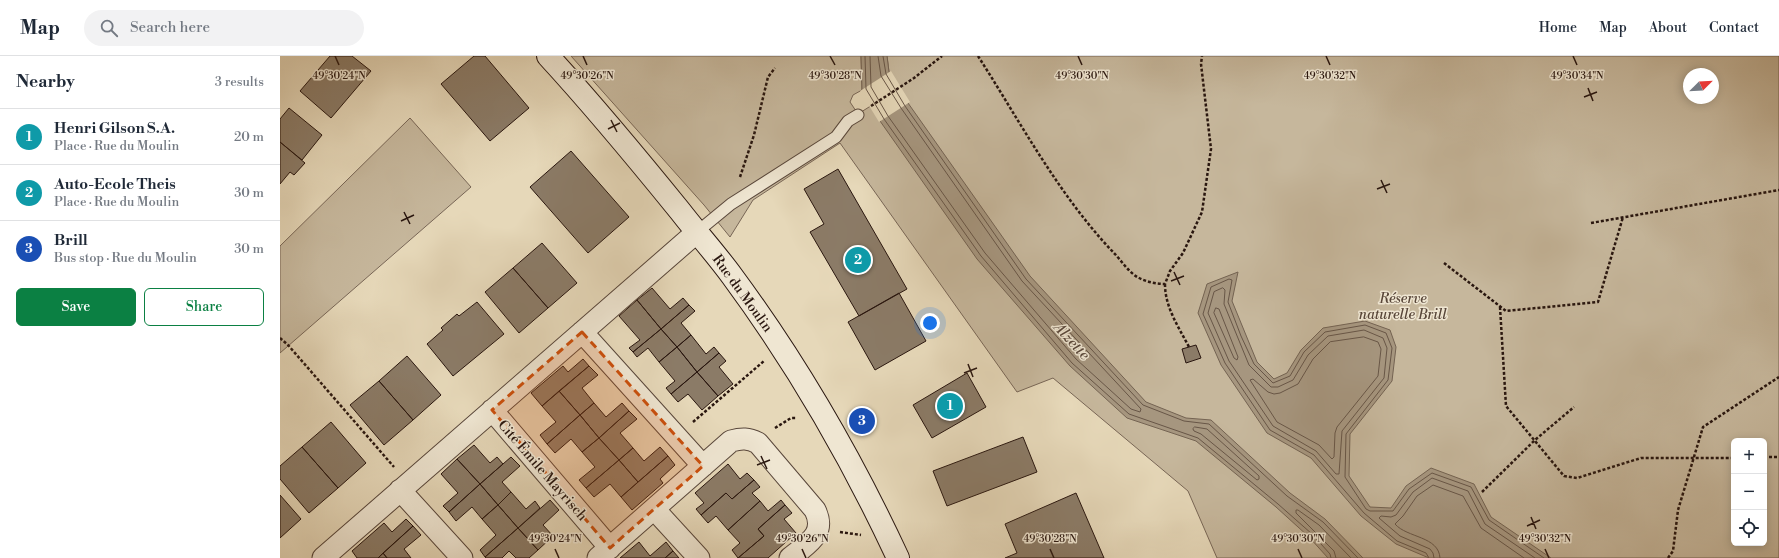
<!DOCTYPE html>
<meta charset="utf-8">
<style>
:root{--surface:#fff;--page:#f2f2f3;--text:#1f2937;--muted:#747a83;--line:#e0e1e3;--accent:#0b8043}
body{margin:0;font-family:"Libre Bodoni",serif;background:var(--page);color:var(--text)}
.controls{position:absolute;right:12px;bottom:12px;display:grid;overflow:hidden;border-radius:6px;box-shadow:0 2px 10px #0003}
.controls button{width:36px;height:36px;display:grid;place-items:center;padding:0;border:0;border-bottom:1px solid var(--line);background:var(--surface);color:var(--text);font:20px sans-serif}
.compass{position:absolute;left:1403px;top:12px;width:36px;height:36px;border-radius:50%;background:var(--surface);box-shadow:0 2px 10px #0003;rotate:66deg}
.you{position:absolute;left:650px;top:267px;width:14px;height:14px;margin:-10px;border:3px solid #fff;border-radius:50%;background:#1a73e8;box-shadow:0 0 0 6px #1a73e833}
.badge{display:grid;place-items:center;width:26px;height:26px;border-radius:50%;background:var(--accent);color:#fff;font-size:13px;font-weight:700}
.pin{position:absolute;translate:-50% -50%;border:2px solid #fff;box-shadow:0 1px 4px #0006}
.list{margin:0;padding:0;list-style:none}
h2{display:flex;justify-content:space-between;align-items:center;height:52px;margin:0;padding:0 16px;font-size:17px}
h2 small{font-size:13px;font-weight:400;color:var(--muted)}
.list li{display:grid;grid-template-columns:26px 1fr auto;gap:12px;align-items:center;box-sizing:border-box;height:56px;padding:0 16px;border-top:1px solid var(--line)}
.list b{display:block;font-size:15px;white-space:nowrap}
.list p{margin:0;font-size:13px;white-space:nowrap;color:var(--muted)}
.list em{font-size:13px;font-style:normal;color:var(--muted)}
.actions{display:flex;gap:8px;padding:12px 16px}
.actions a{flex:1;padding:9px 0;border:1px solid var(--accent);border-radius:6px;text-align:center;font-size:14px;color:var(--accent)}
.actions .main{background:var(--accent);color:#fff}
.icon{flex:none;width:22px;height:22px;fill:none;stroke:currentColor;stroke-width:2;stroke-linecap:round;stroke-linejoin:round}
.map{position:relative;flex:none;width:1499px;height:502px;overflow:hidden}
header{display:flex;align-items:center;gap:24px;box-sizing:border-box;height:56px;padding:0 20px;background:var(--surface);border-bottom:1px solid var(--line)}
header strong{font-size:19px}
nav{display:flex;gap:22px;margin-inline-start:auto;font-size:14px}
.search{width:280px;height:36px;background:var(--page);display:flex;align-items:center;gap:10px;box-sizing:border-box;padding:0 14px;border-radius:22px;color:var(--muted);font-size:15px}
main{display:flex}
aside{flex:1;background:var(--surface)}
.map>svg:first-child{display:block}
</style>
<header>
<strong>Map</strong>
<div class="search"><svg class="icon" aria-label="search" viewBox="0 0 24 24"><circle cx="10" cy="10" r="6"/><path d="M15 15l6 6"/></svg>Search here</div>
<nav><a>Home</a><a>Map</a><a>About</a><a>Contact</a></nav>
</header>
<main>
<aside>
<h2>Nearby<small>3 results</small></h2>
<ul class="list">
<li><span class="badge" style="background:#0f9aa8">1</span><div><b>Henri Gilson S.A.</b><p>Place · Rue du Moulin</p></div><em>20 m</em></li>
<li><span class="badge" style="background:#0f9aa8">2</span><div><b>Auto-Ecole Theis</b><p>Place · Rue du Moulin</p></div><em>30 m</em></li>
<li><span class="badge" style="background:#1a4fb4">3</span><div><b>Brill</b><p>Bus stop · Rue du Moulin</p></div><em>30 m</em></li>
</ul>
<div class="actions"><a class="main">Save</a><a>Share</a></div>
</aside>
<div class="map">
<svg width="1499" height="502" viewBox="0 0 1499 502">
<rect width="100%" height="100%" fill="#e6d8b9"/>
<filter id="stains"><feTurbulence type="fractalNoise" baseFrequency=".005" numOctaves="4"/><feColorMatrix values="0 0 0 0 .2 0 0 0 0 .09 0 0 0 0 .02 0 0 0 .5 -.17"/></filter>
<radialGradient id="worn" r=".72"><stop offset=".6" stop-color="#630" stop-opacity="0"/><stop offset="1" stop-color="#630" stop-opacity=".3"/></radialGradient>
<path fill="#c6b79c" stroke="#786656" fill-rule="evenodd" d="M291,0H581L582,34L573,39L570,46L578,58L619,32L609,16L607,0H1499V502H937L908,435L773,322L737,336L560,87L473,144L450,181L424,149ZM1409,18H1433V42H1409ZM1454,385H1484V487H1454Z
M130,62L191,131L0,297V190Z"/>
<path fill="#a6967f" stroke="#746352" d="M581,0H607L609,16L628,47L750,220L866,346L906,362L931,364L1010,437L1045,463L1083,502H1048L1029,481L996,451L916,385L847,362L790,310L697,203L600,65L582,34Z
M958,216L952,245L977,306L994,323L1007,317L1021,294L1043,272L1085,265L1110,274L1116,291L1112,325L1070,378L1069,420L1090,451L1111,452L1126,430L1151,412L1194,428L1211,461L1271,502H1149L1116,488L1081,460L1031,402L987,377L941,309L918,257L927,228Z"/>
<path fill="#e6d8b9" d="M611,15L630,46L599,66L580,35Z"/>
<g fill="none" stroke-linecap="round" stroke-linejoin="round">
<path stroke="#685647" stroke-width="1" d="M585,0L586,33L604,63L701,200L792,307L849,358L918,382L998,448L1032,478L1050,498L1051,502
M590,0L591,31L608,60L705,197L796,303L851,353L860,356L861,353L742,225L621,52L601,20L598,0
M603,0L606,18L625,50L746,223L863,349L904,365L929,368L1007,440L1043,466L1078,502
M943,232L945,234L944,248L969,309L991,331H998L1013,324L1028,299L1048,280L1084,274L1103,282L1107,292L1104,322L1062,375L1059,418H1056L1036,395L993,370L949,305L928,257L934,236Z
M936,252L939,253L958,301L957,304L954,302L934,257Z
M1084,281L1098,286L1101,293L1098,320L1057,371L1055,377L1054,401L1052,403L1039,389L997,366L970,324L973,323L988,336L994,338L1000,337L1018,328L1033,303L1050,286Z
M915,371L927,373L979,420V423L977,424L921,378L914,375L913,373Z
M1056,502L1054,495L1016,457V454H1018L1039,469L1071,502
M1149,502L1146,497L1117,485L1084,457L1034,399L990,374L945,307L923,258L931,231L949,223L952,224L948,246L961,280L974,308L993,327L1010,320L1024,296L1045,276L1085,269L1106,277L1112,292L1108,324L1066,378L1065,421L1086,453L1090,455H1113L1129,433L1152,417L1191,431L1209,464L1264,502
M1154,502L1153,497L1150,493L1120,480L1099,462L1101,460L1111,461L1116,459L1133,436L1152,422L1188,435L1205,468L1255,502
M1160,502C1159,480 1127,482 1115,468L1123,460L1137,440L1153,429L1183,440L1201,472L1244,502"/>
</g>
<path fill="#8b7b67" stroke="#29160f" d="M50,0H72L91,15L51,62L20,35Z
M194,0H205L249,52L210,85L161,28Z
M9,52L42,79L22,104L0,86V63Z
M0,86L25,107L14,119L10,116L0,128Z
M291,95L349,161L308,197L250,131Z
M558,113L627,233L579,260L530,176L544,168L524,133Z
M262,187L297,227L268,252L233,212Z
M233,212L268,252L239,277L205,236Z
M372,232L390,253L403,242L409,249L381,273L357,244Z
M619,237L646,285L595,314L568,266Z
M357,244L381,273L353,296L349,292L360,284L339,260Z
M197,246L224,278L173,320L147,288L163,274L161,272L177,258L179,260Z
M409,249L415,255L401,267L411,279L397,291L381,273Z
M381,273L397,291L379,306L368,292L357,301L353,296Z
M411,279L426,298L434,291L439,297L417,316L397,291Z
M916,289L921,302L906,307L902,293Z
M397,291L417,316L391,338L386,332L395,325L379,306Z
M439,297L446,305L439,311L453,328L438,340L417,316Z
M127,300L161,339L133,364L99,325Z
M303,303L309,310L262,350L251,337L283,310L288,316Z
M309,310L318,319L302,332L314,347L300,359L279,335Z
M417,316L438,340L422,354L408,338L398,346L391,338Z
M687,317L706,351L652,382L633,349Z
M99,325L133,364L104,389L70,349Z
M279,335L300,359L267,388L260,379L276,366L262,350Z
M314,347L326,361L342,347L349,355L319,382L300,359Z
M349,355L357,363L340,377L353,392L339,404L319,382Z
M300,359L319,382L302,396L291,383L275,397L267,388Z
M51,366L86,407L58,432L22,391Z
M743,381L757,416L667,450L653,415Z
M319,382L339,404L306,432L299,424L315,411L302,396Z
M194,389L210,407L217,401L223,408L200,428L177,403Z
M22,391L58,432L29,457L0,423V410Z
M380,391L388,400L358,426L339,404L353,392L364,405Z
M388,400L395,409L380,423L383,427L352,454L341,441Z
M231,401L240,410L222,426L231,436L218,449L200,428Z
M177,403L200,428L169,456L163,450L178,437L161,418Z
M339,404L358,426L341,441L330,428L314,441L306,432Z
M448,408L460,423L467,417L474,424L452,443L446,437L421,459L416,453L424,447L415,437Z
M474,424L480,431L472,437L480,445L448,474L436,460L428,467L421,459L446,437L452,443Z
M200,428L218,449L202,463L192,451L176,465L169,456Z
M231,436L246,453L255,445L260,452L238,472L218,449Z
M796,437L824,502H725L737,497L725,468Z
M0,439L21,463L0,482Z
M270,444L279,454L263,469L273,480L258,494L238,472Z
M501,444L505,449L478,473L484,480L458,502L452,494L460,487L448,474L480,445L488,455Z
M218,449L238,472L205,501L200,494L216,479L202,463Z
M505,449L512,457L504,463L516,477L488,502H458L484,480L478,473Z
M126,463L133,470L98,502H77L72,495L104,467L112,476Z
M133,470L141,479L124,493L131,502H107L103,497Z
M238,472L258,494L249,502H236L229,495L222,502H206L205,501Z
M359,486L370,500L386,486L393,495L385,502H340Z
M393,495L399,502H385Z
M103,497L107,502H98Z"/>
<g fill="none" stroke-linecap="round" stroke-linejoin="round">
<defs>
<path id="service" d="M417,176L451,148L556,81L568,65L578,59"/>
<path id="minor" d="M302,276L423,410
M212,354L330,492
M120,434L182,502
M374,453L419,502
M43,502L417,176
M318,502L451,385C462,382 468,382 478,387L535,454C547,478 527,488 510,502"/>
<path id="secondary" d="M268,0C314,50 357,102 400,155C417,177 436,198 452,220C517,308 572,403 618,502"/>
</defs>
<use href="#service" stroke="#58463a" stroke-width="13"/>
<use href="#minor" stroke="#58463a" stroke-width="23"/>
<use href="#secondary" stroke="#29160f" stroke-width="24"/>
<path stroke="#29160f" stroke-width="2.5" stroke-dasharray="3 2" stroke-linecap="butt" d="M698,0C741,67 778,138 833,196C841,204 849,217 859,222C867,226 876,228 885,228L890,215L903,197L922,156L931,93L921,8L922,0
M591,50L634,22L662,0
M460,121L474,79L488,21L495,12
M1311,167L1499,134
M1164,207L1226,255L1318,246L1343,161
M885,228C885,251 898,270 909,291
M1220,251L1226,350L1284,420L1297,422L1361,402H1454
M0,282L8,289L114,411
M413,366L484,305
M495,372L511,362H517
M1484,401H1499
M1202,436L1255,384L1294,351
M560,476L581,479
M1388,502L1393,495L1398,454L1423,371L1499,321"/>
<use href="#service" stroke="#efe6d2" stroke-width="11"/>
<use href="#minor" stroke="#efe6d2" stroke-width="21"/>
<use href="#secondary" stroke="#efe6d2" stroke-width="22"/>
</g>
<path fill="#cb4f0c" fill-opacity="0.2" stroke="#cb4f0c" stroke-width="3" stroke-dasharray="8 5" stroke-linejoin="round" d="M302,276L423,410L330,492L212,354Z"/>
<path fill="none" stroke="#29160f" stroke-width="1.5" d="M55,0L59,9M303,0L307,9M550,0L555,9M798,0L802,9M1046,0L1050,9M1293,0L1297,9M1308,32L1313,45M1304,41L1317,36M331,64L337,76M328,73L340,67M1101,124L1107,137M1097,133L1110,128M124,156L130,168M121,165L134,159M894,216L900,229M891,225L904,220M688,308L693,321M684,317L697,312M481,400L487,413M477,409L490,404M1251,461L1256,473M1247,470L1260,464M275,493L279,502M522,493L526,502M770,493L774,502M1018,493L1022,502M1265,493L1269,502"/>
<g text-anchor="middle" stroke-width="3" stroke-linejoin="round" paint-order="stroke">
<g font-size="14" fill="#29160f" stroke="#efe6d2">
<text transform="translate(463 237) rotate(54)" y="5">Rue du Moulin</text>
<text transform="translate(263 414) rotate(49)" y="5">Cité Émile Mayrisch</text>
</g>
<g font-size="14" font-style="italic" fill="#584639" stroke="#efe6d2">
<text x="1123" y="247">Réserve<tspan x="1123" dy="16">naturelle Brill</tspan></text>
</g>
<g font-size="15" font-style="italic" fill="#5b493c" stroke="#efe6d2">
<text transform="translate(792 285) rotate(47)" y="5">Alzette</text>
</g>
</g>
<g font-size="10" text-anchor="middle" fill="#29160f" stroke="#efe6d2" stroke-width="3" stroke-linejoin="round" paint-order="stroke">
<text x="59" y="23">49°30'24"N</text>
<text x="307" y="23">49°30'26"N</text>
<text x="555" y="23">49°30'28"N</text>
<text x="802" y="23">49°30'30"N</text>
<text x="1050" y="23">49°30'32"N</text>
<text x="1297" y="23">49°30'34"N</text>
<text x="275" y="486">49°30'24"N</text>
<text x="522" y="486">49°30'26"N</text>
<text x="770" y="486">49°30'28"N</text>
<text x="1018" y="486">49°30'30"N</text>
<text x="1265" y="486">49°30'32"N</text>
</g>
<rect width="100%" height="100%" filter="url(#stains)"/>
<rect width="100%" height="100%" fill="url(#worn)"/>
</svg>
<div class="controls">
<button>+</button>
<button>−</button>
<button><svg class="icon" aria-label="locate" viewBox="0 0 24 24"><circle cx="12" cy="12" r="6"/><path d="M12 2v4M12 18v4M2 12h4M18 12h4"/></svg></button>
</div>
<svg class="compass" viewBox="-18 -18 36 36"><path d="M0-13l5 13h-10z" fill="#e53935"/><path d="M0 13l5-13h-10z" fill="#747a83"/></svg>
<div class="you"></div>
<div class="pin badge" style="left:670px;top:350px;background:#0f9aa8">1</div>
<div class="pin badge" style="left:578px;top:204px;background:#0f9aa8">2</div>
<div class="pin badge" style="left:582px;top:365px;background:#1a4fb4">3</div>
</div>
</main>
